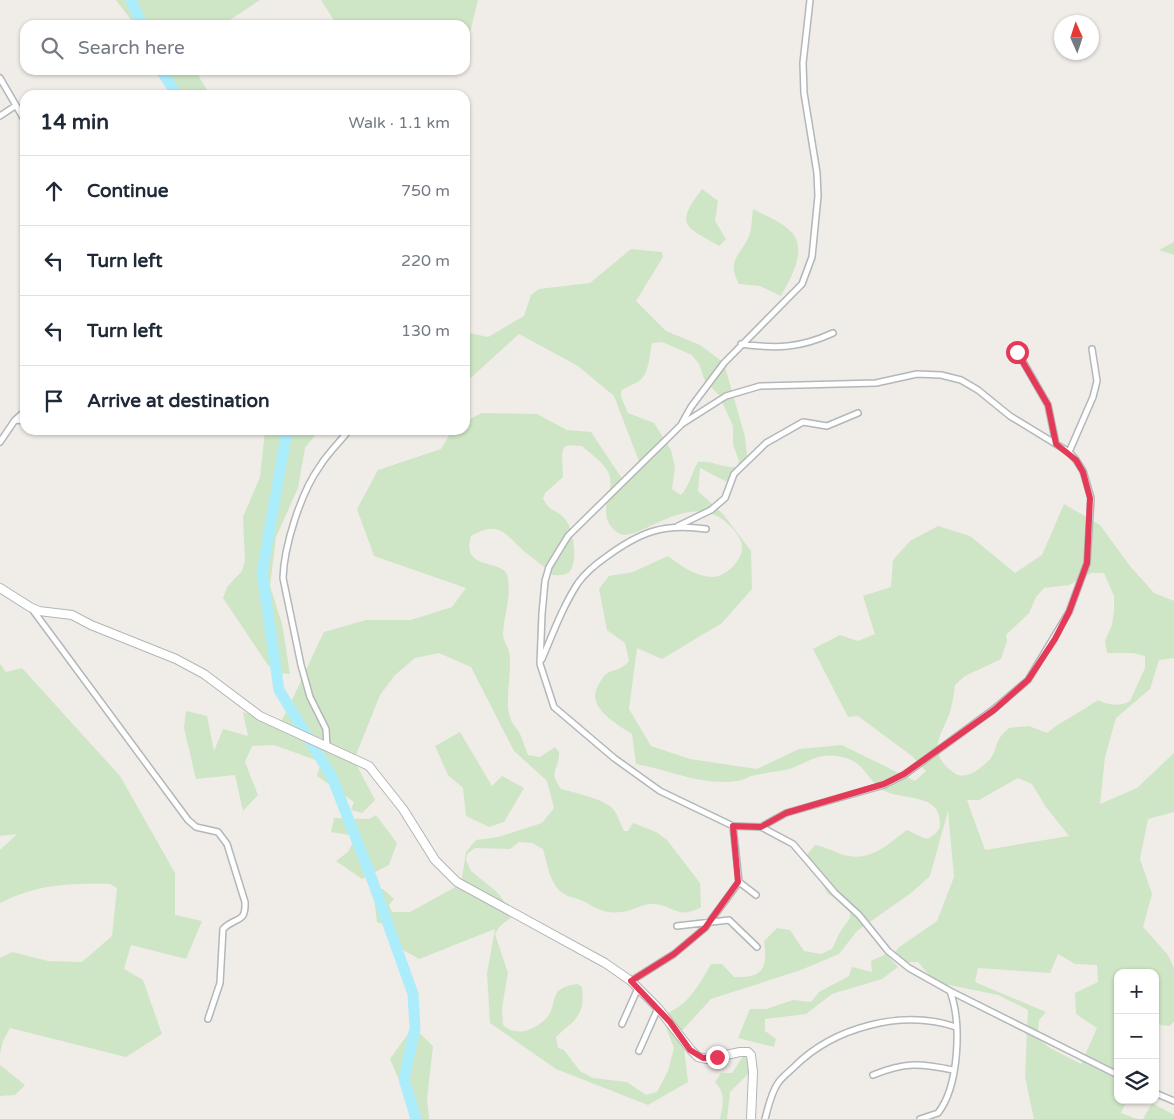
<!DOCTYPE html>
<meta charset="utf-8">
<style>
:root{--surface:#fff;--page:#f6f6f7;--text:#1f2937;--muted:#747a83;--line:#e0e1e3}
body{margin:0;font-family:"Varela Round",sans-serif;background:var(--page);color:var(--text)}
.controls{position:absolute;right:15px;bottom:15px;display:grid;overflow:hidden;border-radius:10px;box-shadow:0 1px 4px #0004}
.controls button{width:45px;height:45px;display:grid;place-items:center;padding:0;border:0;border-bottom:1px solid var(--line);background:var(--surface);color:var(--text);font:25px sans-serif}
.compass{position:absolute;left:1054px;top:15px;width:45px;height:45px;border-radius:50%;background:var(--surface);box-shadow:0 1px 4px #0004;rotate:357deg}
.stop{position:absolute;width:15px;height:15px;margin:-11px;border:4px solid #e43a58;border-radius:50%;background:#fff}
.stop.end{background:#e43a58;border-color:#fff;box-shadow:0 1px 5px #0008}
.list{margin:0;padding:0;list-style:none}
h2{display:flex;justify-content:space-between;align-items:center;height:65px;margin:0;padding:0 20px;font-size:21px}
h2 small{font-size:16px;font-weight:400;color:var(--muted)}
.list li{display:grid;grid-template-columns:32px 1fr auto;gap:15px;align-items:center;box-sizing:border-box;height:70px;padding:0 20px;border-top:1px solid var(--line)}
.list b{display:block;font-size:19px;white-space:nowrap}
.list em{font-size:16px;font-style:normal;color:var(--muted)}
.icon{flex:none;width:28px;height:28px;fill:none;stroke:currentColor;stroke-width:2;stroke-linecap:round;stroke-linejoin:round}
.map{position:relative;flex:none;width:1174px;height:1119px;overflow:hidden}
.search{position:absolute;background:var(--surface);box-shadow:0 1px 4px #0004;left:20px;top:20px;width:450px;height:55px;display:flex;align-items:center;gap:12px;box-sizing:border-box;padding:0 18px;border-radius:15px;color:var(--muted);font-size:19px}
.panel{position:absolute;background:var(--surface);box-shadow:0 1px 4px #0004;left:20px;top:90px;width:450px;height:345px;border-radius:15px}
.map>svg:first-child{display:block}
</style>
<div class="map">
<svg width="1174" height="1119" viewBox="0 0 1174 1119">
<rect width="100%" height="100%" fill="#f0ece8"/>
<path fill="#cee6c5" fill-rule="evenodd" d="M116,0H260L222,25H135Z
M321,0H478L467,44L465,45V25H337Z
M162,70H195L210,95H175Z
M702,189L718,201L715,221L726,239L719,246C685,226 674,226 702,189Z
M753,209C764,215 777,220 787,228C811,246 791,277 781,296L760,286L739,284C725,258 743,255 750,233C752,225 752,216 753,209Z
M1174,242V255L1159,250Z
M631,249L662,252L663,257L636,301L666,331L700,345L724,363L745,437L748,465L729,483L700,468L698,491L723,514L751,551L752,589L722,623L662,659L637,648L629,709L651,746L690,759L757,769L799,749L842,745L915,781L926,771L912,756L858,716L848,717L813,649L840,635L858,641L875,634L863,596L891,587L893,560L910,541L938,526L970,536L1015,573L1042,555L1064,504L1100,525L1130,566L1154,593L1174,601V658L1159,660L1150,689L1116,718L1105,757L1100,804L1137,788L1174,753V812L1148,819L1140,859L1152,894L1143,927L1168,955L1174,968V1022L1169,1026L1155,1024V973H1118V1100H1127L1121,1113L1137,1119H1034L1025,1077L1028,1010L998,995L935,982L918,962H907L894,954L898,948L937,921L954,877L948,811L930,876L911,893L857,931L839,954L801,970L711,999L679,1034L684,1048L688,1082L648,1105L556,1069L490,1023L487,973L495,929L419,959L398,947L395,928L377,922L373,889H383L394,899L389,905L392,912H410L461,884L466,852L476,840L498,837L542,823L554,808L547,781L514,751L471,667L439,653L415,658L395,675L380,695L354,760L375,800L362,813L351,810L354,802L317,776L321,762L274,745L252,746L245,762L258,795L243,811L235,775L196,779L184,728L186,711L207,716L214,751L223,729L248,736L243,712L279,725C296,695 308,664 324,632L366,620H411L452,607L466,588L374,556L357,509L378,470L441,449L452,430H465V421L482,413L537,414L567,430L591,432L623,480L640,464L614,396L578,366L519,334L465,383V332L488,337L524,316L531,295L539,289L590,283ZM662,342L692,355L699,364L705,381L719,395L733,426V445L739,461L737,467C722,468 712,460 698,462C691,474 690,485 681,495L672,489L675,467L671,450L654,423L628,413L621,397V391C627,386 633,385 639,381C649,375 650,353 652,343ZM569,445L582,446C590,453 601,461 607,470C620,490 591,513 618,533C636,546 687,488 727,523C745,539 748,553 729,570C723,574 719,577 712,577C695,576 681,566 668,556L633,572L609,576L599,589L607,630L625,643L629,661C619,672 615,668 606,674C603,676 601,681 599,684C584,707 617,724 632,734L636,764C670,770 702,786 737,781C742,781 746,778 751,776C763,773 776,772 789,769C805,764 817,753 836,756C868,760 864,781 887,792C906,800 940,794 940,823C941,831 932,837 926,839L907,830C887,845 868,864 841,854C832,851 825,847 815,845L806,856L828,894L850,907V918L840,932L832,949L821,954L804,951L790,930L777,928L764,941C768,969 763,978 734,977L722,964H711C703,978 694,995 681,1005C674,1011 667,1012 663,1019L674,1048L668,1071L657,1092L646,1095L627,1082L593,1078L580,1071L564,1050L558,1048L556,1037C576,1018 585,1017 582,987L577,984C570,985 560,987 556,994C553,1000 553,1007 550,1013C541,1028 517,1039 503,1025L502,1008L508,973L495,934L500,926L513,916V913L497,892L471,871L466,860L467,854L475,848L510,849L519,842L532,843L543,849C547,863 550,886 564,894C570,898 579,898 585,902C598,909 606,914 621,912C633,911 642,903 654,904C676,906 677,920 701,907L700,883L667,840L656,832L633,823L628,831H624C620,823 617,811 610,806C601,799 573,792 561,789C547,770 560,770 559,752L555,747L540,757L528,755C525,748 523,740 520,734C517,728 511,723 510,717C504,701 513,670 509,652C508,646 503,641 503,634C504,614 511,600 508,578C505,557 460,573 471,536C500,519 505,535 525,552C535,560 544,566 553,575C557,575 563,576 568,573C579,565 574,529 565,519C557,509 552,514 543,499L545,493L563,477L562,455L564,447ZM1091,573H1104L1114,596V610L1112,625L1105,641L1107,653H1133L1145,656V668L1130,701C1120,707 1108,705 1098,700C1081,712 1063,720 1047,733L1029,726L1009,728C1005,732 1001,735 999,739C995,746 995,755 989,760C980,769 965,782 953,772C923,750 945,732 951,708C953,700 954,692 955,685L965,676L1001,659L1007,641L1006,635L1029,613L1036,597L1044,588L1069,585ZM1018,778L1032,784L1046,807L1069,836L985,850L967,800H979ZM1058,954L1075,964L1097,965L1098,982L1075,993L1076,1014L1097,1028L1081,1064L1050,1048L1037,1038L1039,1020L1046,1012L975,982L978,968L1050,973Z
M265,430H319L305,448L298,488L276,537L270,586L282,624L290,674L277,673L268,665L223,598L227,587L242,571L245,561L243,517L260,477Z
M0,664L6,672L22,668L120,776L175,873V915L202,921L186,959L131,945L124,969L143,980L162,1034L126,1057L10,1028L3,1041L0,1054V958L12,952L48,961L82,962L112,936L117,888L110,884C69,883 38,884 0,903V850L17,834L0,836Z
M460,732L492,786L502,776L524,788L504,822L489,827L466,816L463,788L448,775L435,746Z
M376,815L397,843L389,865L362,879L336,861L348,852L356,836L331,832L334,818L369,819Z
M886,954L898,967L882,979L832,994L806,1014L765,1019V1031L776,1039L774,1047L738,1038L750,1009H766L793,1000L811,1002L819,992L849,976L852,967L872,972L871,961Z
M413,1027L433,1046L427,1099L429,1119H416L390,1059Z
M744,1055L751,1057V1071L730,1092L727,1119H720C723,1105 726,1093 715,1082L721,1073H732Z
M0,1065L25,1085L15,1095L0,1096Z
M1152,1103L1174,1115V1119H1143Z"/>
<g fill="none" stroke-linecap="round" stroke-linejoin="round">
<path stroke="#acedfc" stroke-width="11" d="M131,0L142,25
M161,70L177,95
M287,430L262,573L279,690L332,777L373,882L413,994L415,1028L404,1079L416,1119"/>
<defs>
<path id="street" d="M0,78L25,121
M0,116L15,106
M741,344C777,349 800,348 833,333
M1017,351L1048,405L1056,444
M15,420L25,421
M682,423L691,407L724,363L802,284L812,257L818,196L817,173L804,93L803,63L810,0
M0,442L15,420L25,411
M1069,452L1093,397L1097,381L1092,349
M678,526L711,510L725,498L734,474L766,443L803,422L827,426L858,413
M32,609L188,820L196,827L218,832L227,844L245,902C246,924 236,916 223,929L220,983L208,1019
M542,659C553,633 563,606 578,583C586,572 596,564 606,557C640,532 663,523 706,529
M327,747L326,729L310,697L301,665L283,578C284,546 301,492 320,466C328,453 340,442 349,430
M761,827L786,813L884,785L904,775L994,709L1028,680L1069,612L1087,563L1091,498L1083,471L1076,460L1069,452L1010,416L978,390L961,380L941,375L917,374L876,383L760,386L726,396L682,424L568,536L549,567L545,581L542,614L540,664L554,707L614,758L660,791L733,826L761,827L793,844L835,893L859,915L888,951L909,968L950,991L1118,1075
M739,882L756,895
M677,926L729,920L757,947
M631,981L674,954L705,928L739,882L733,826
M622,1024L638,988
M639,1051L658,1008
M873,1075C905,1062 920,1063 953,1070
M1155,1093L1174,1101
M765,1119C768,1108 771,1093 778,1083C782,1077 789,1072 794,1067C834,1027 902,1009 956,1027
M920,1119L938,1113C959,1086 962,1023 950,991"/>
<path id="secondary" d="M0,588L30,607L39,611L72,615L91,625L176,659L204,674L260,716L369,766L403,809L435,860L457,882L605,963L631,981L658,1008L691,1050L698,1057L707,1059L740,1052H748L751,1055L753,1072L751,1119"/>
</defs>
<use href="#street" stroke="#b3b7b9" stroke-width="8"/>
<use href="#secondary" stroke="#b2b6b9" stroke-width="10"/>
<use href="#street" stroke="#fff" stroke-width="5"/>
<use href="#secondary" stroke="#fff" stroke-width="8"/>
</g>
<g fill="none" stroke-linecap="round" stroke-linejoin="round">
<path stroke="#e43a58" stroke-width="6" d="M717,1057L703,1058L690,1050L670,1022L631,981L674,954L705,928L738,882L733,826L761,827L786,813L884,784L904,774L994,710L1028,680L1055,639L1069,612L1087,563L1090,498L1083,472L1076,460L1056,444L1048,405L1017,352"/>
</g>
</svg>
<div class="controls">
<button>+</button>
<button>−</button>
<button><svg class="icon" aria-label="layers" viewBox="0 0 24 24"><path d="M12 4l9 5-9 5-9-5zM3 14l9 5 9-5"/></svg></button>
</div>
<svg class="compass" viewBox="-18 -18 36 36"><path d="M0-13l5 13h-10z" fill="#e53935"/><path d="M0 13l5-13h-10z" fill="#747a83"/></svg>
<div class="stop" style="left:1017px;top:352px"></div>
<div class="stop end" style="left:717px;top:1057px"></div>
<div class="search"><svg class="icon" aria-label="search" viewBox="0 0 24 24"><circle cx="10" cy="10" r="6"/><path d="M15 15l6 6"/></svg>Search here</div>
<section class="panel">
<h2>14 min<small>Walk · 1.1 km</small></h2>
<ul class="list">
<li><svg class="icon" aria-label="ahead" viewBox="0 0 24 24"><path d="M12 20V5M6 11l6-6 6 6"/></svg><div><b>Continue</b></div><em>750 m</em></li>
<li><svg class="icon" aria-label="left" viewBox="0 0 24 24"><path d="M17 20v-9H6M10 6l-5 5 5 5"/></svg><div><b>Turn left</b></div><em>220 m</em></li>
<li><svg class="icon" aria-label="left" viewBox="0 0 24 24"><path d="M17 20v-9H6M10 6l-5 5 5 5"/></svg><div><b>Turn left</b></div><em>130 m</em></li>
<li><svg class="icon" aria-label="arrive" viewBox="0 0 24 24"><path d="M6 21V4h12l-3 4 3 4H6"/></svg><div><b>Arrive at destination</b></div></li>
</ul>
</section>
</div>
